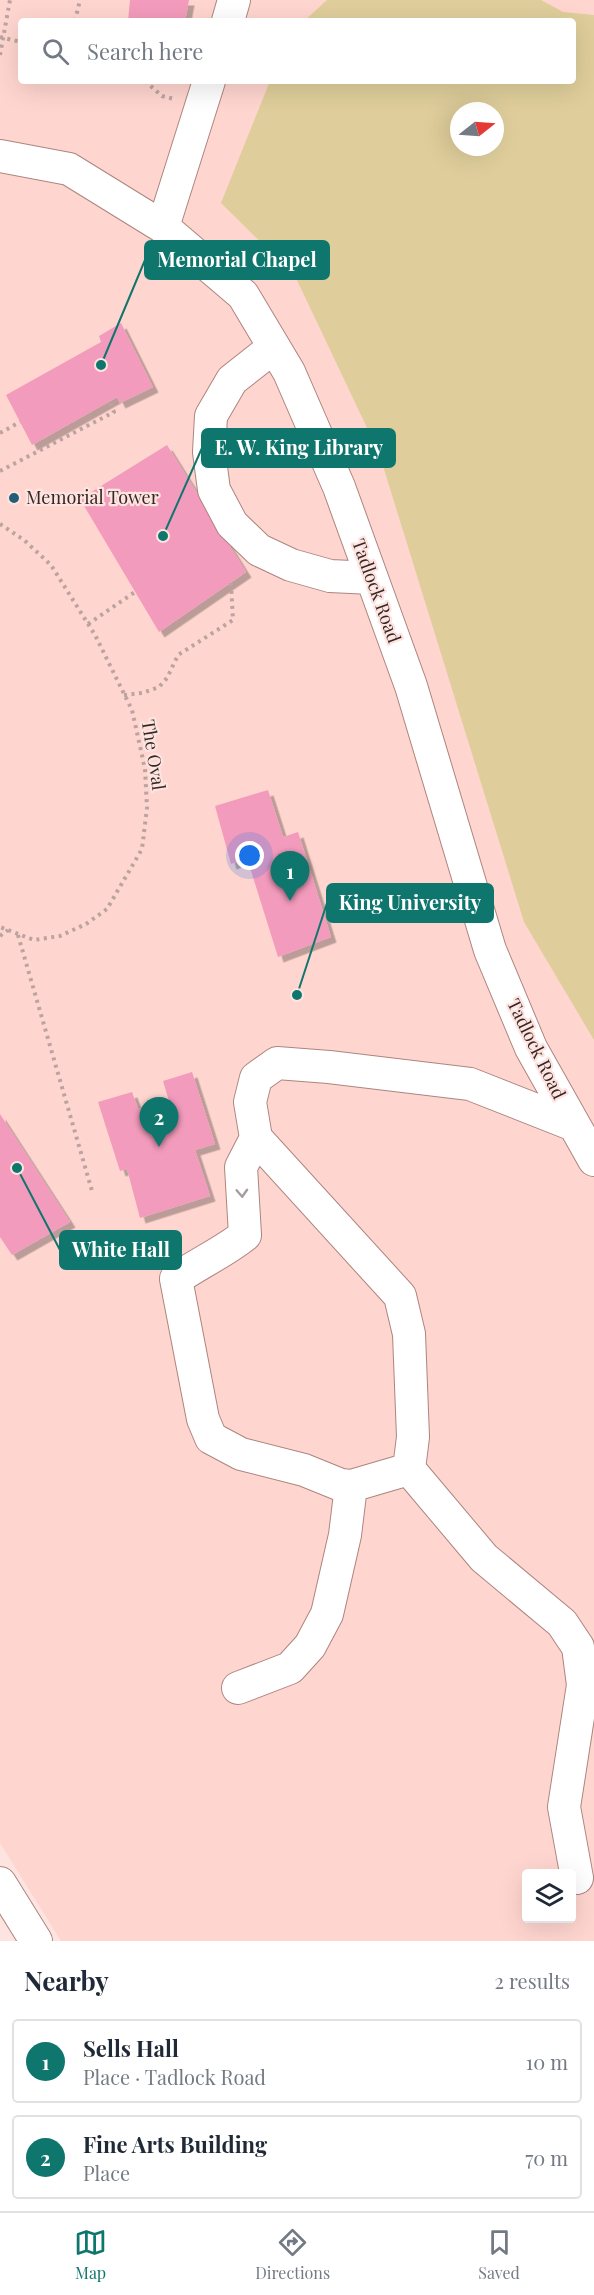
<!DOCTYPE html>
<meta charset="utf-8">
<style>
:root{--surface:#fff;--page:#f2f2f3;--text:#1f2937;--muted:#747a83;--line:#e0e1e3;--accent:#0f766e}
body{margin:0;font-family:"Playfair Display",serif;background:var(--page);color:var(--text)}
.controls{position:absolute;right:18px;bottom:18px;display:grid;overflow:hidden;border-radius:6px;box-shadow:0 6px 24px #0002}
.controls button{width:54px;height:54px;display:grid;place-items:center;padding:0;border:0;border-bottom:2px solid var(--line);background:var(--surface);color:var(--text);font:30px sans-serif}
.compass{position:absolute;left:450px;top:102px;width:54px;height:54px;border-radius:50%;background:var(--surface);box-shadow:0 6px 24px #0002;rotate:73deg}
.you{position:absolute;left:250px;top:856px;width:21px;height:21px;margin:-15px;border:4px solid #fff;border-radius:50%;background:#1a73e8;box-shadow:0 0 0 9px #1a73e833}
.badge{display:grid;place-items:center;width:39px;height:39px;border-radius:50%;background:var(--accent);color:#fff;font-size:20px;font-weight:700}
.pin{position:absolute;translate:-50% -50px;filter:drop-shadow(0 2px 3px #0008)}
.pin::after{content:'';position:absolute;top:32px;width:21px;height:18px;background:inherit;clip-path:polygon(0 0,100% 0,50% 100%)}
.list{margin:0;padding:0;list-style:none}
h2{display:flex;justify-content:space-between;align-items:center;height:78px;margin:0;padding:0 24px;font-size:26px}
h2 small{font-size:20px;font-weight:400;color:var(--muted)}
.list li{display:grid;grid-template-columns:39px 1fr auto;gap:18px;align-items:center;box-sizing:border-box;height:84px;margin:0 12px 12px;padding:0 12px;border:2px solid var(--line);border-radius:6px}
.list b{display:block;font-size:22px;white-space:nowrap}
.list p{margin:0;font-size:20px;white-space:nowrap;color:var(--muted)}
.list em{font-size:20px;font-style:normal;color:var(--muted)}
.icon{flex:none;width:33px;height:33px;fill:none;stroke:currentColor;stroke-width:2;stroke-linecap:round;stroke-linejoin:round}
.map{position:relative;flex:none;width:594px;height:1941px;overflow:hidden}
.search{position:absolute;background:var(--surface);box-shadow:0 6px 24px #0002;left:18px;right:18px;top:18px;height:66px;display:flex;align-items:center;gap:15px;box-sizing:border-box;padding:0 21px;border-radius:6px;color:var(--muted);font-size:22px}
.sheet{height:270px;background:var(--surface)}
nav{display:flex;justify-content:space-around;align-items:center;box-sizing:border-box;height:84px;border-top:2px solid var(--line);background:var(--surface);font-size:16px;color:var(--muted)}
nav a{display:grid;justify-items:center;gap:3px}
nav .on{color:var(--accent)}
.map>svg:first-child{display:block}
</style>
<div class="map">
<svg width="594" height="1941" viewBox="0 0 594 1941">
<defs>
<filter id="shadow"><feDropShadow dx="5.5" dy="5.5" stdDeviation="0" flood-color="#0004"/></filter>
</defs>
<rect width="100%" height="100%" fill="#fee4e0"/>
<path fill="#ffd5cf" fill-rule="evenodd" d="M0,0H594V1941H61L0,1843ZM21,21H573V81H21ZM459,111H495V147H459ZM526,1874H572V1918H526Z"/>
<path fill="#dfce9b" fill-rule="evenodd" d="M327,0H541L563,12L594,15V1040L524,922L379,453L295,276L221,203L270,81H573V21H304ZM459,111H495V147H459Z"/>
<path fill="#f39bbc" filter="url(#shadow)" d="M130,0H189L185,21H128Z
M121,323L153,387L120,403L117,397L32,445L6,395L101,342L99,336Z
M167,445L246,572L159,632L80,499Z
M268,790L283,837L298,832L331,937L278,957L247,858L231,864L215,806Z
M192,1072L215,1144L195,1150L210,1196L140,1218L127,1169L120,1171L98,1102L132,1092L138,1109L169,1101L163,1081Z
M0,1114L70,1222L12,1255L0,1237Z"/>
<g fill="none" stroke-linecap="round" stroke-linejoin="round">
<defs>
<path id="minor" d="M228,21L234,0
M0,156L69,169L163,227L243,295L289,372L339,487L411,686L490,950L531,1048L594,1160
M163,227L209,81
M274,347L232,380L211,416L209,452L214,490L232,524L259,550L291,565L330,576L372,578
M574,1125L470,1084L329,1067L277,1063L256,1078L250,1102L256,1138L400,1296L409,1334L413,1437L409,1469L484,1558L562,1623L578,1647L583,1685L564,1807L577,1878
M256,1138L241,1167L245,1235C224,1252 199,1263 176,1279L203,1419L211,1438L241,1454L304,1470L341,1485L351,1486L409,1469
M238,1688L290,1668L310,1646L327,1614L345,1535L351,1486
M0,1883L36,1941"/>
</defs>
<use href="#minor" stroke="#ad857f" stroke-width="34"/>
<path stroke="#bba4a0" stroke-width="4" stroke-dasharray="3 4.5" stroke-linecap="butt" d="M75,21L80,0
M0,37L21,42
M0,55L10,0
M145,81L162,96L174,99
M0,433L20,422
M0,471L114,412L109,401
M0,524L24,540L51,565L95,635L132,710L145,769L147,808L142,849L107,909L86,924L60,936L34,940L0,927
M88,624L135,592
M124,695L142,693L159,687L167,678L178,655L233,620L231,583
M18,935L92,1191
M0,936L8,930"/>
<use href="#minor" stroke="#fff" stroke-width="32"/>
</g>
<defs><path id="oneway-chevron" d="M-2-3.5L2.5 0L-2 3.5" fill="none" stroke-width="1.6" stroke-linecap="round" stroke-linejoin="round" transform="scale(1.5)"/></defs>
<use stroke="#a59e9c" href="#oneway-chevron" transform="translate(242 1193) rotate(87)"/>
<circle fill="#225e76" stroke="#fee4e0" stroke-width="2" cx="14" cy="498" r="6"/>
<g text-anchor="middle" stroke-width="4.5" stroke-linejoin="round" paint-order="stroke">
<g font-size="18" fill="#372724" stroke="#fee4e0" text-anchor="start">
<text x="26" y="504">Memorial Tower</text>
</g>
<g font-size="18" fill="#372724" stroke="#fee4e0">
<text transform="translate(376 591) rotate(70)" y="6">Tadlock Road</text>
<text transform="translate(153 755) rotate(81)" y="6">The Oval</text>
<text transform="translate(536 1049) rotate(64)" y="6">Tadlock Road</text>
</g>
</g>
<path fill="none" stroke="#0f766e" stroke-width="2" d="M101 365L145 260M163 536L202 448M297 995L327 903M17 1168L60 1250"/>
<g fill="#0f766e" stroke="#fee4e0" stroke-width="2">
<circle cx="101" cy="365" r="6"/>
<circle cx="163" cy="536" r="6"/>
<circle cx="297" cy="995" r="6"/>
<circle cx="17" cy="1168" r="6"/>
</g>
<g fill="#0f766e" stroke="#0f766e" stroke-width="2">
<rect x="145" y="241" width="184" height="38" rx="6"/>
<rect x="202" y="429" width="193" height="38" rx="6"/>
<rect x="327" y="884" width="166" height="38" rx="6"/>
<rect x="60" y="1231" width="121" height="38" rx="6"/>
</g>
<g font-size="20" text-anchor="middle" font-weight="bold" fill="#fff">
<text x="237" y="267">Memorial Chapel</text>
<text x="299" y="455">E. W. King Library</text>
<text x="410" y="910">King University</text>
<text x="121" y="1257">White Hall</text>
</g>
</svg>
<div class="controls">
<button><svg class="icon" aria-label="layers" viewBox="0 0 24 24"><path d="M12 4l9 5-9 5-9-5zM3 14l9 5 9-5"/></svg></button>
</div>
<svg class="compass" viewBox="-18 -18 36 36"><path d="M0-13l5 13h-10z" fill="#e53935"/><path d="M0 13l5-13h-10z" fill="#747a83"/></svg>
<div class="you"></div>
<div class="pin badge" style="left:290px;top:901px">1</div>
<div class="pin badge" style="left:159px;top:1147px">2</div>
<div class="search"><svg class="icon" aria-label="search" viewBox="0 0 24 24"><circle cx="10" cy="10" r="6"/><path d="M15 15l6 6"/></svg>Search here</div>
</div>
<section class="sheet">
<h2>Nearby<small>2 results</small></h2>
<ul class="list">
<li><span class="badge">1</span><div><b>Sells Hall</b><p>Place · Tadlock Road</p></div><em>10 m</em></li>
<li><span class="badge">2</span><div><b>Fine Arts Building</b><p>Place</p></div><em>70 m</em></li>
</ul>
</section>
<nav>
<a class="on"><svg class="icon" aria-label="map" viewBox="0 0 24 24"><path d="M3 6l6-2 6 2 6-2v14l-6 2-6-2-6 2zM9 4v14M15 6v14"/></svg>Map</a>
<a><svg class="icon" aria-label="directions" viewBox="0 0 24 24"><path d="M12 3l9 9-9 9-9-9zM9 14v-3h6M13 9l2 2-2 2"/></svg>Directions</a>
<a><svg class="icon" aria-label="saved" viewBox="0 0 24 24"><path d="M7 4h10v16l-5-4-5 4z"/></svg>Saved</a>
</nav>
